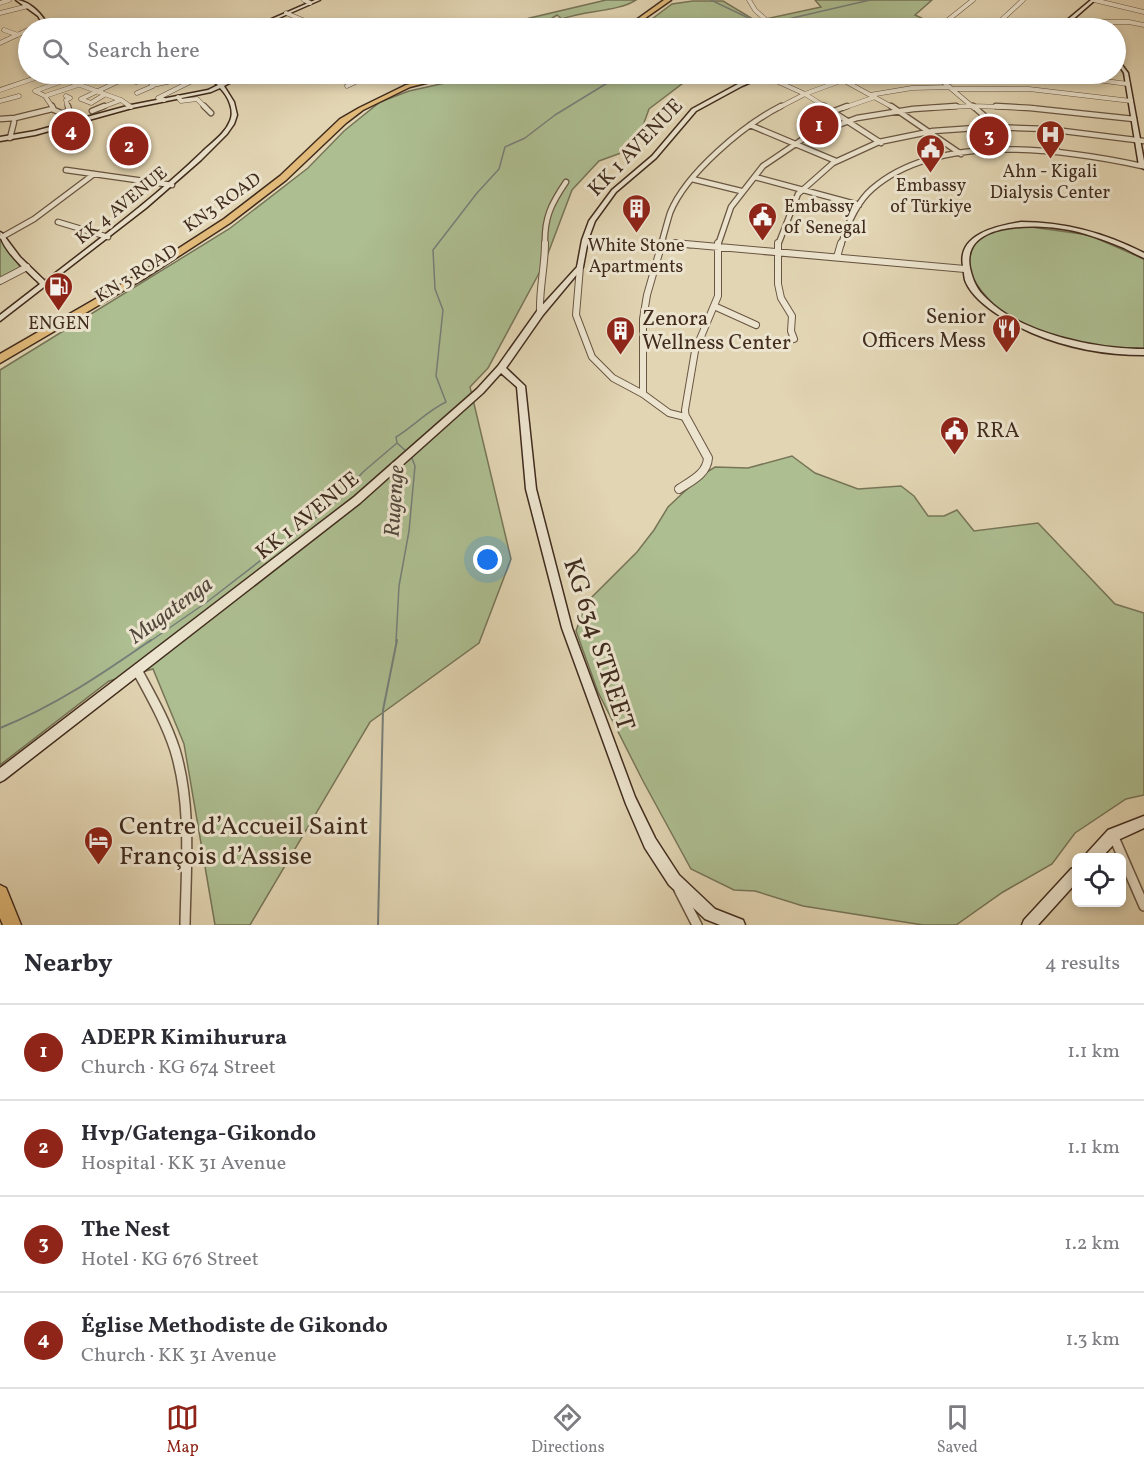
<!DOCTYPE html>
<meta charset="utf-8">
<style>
:root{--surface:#fff;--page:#f7f7f7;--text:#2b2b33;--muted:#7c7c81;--line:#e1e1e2;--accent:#8f2418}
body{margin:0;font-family:Vollkorn,serif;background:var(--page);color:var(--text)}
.controls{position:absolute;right:18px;bottom:18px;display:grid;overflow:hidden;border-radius:9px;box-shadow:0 3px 9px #0003}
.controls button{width:54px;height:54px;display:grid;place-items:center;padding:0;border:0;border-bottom:2px solid var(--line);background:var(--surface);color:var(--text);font:30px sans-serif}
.you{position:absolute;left:488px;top:560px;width:21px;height:21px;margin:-15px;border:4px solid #fff;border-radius:50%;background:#1a73e8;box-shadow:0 0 0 9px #1a73e833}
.badge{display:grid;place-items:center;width:39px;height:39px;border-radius:50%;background:var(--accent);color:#fff;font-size:20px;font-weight:700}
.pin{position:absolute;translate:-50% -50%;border:3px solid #fff;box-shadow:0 2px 6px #0006}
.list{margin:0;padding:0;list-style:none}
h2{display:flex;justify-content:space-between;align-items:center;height:78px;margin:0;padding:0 24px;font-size:26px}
h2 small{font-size:20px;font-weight:400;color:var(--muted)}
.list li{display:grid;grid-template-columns:39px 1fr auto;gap:18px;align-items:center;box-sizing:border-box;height:96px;padding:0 24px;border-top:2px solid var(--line)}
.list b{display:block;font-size:22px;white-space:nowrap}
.list p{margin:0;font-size:20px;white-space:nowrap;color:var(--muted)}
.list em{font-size:20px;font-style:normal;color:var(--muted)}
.icon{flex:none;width:33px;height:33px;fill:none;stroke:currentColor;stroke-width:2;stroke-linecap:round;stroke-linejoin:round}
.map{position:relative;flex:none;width:1144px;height:925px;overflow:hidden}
.search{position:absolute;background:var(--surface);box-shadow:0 3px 9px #0003;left:18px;right:18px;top:18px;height:66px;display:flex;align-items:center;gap:15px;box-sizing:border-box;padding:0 21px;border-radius:33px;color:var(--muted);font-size:22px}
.sheet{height:462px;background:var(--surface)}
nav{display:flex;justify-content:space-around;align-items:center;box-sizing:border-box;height:84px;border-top:2px solid var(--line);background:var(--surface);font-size:16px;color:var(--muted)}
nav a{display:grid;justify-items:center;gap:3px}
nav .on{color:var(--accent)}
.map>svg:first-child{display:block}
</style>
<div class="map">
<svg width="1144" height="925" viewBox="0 0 1144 925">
<rect width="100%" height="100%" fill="#e2d5b3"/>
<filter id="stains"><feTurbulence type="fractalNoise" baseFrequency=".00333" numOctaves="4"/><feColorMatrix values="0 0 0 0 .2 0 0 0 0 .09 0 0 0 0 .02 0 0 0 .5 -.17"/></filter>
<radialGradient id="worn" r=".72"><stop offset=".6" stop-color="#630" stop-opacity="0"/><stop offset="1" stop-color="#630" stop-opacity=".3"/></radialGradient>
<path fill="#adbe91" stroke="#777558" stroke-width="1.5" d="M606,0H636C617,12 585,10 562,19L557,15L549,20L552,22L547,24L530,18Z
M815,0H932L915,15L932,23L929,26L905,28H640L672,4L693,1H723L756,21L821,7Z
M486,74H695L649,109L635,148L599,161L572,190L544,264L488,368L470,387L511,559L479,643L370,722L250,925H215L184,744L153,669L109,681L0,765V370L229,229L308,168L344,131L380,102L409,91Z
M1031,227L1089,235L1144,259V349C1128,349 1109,351 1093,348C1076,345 1039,333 1023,325C991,310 935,252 994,231C1006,227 1019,227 1031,227Z
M0,239L21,268L0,279Z
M792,456L815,473L858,489L901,486L914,496L928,516H944L957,510L974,531L1038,523L1115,604L1144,613V795L1126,799L1075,833L1052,864L1003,892L956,925H923L803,906L755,891L734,890L691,869L643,781L598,692L576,631L586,603L637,552L654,530L668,507L702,475L715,467L748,468Z"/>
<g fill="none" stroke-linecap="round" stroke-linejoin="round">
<path stroke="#767f7a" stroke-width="1.5" d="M711,0L763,25
M775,22L870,0
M748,28L762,26
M406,451L397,443L396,437C414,426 427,411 446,402L436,376L443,310L435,289L433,250L477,193L499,169L505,147L525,138L555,115L622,74
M149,642L207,602L337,501L363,472L397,443
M396,642L399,586L409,531L415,466L411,456"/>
<path stroke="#767f7a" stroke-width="2" d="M0,728C55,706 102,674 151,640
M378,925L383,710L397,640"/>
<defs>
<path id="street-far4" d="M304,0L310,3
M749,0L755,10L775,28
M1094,0L1144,12
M0,3L9,0
M0,13L28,6
M286,13L305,21
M1068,22H1129L1144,25
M239,27L243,28
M32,28L45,24
M162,28H176
M566,28L590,25
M938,28L973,0
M997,28L996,25L1023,0
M1050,28L1072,26
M4,30L18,35
M0,43L28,30
M50,74L121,100L131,107
M767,74L774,80L805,94L778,108
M934,74L974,108
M1051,74L1128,84
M486,75L491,74
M682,76L686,74
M180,79L174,77L181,74
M843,80L894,108
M316,81L323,74
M136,82L163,74
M153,85L181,79
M347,86L366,77
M952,89H1029L1131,101
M0,90L47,74
M137,93L153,86L151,83L158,77
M805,94L827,108
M805,94L843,80L875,74
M870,95L912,88L950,87
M45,96L81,84
M66,96L70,98L66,100L68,108
M178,97L181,101L197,99L206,108
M81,99L134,74
M81,99L91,103L104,95
M164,100L158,98L206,74
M0,101L19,96
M53,108L45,96L35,91L68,79
M100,108L121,100
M843,108L875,97
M927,108L972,106L1034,108"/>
<path id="street-far3" d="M52,106L54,110L81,121
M204,106L211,113
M824,106L881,143
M891,106L961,154
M973,106L997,127
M996,106L1030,108L1134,119
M92,111L104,106
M834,111L847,106
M63,114L69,110L68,106
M0,119L15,118L52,109
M750,125L836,161
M1046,128L1058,152
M10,138L14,122
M66,170L172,185
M755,177L859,205
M692,179L741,191
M58,222L108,237
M2,237L34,219L94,174
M661,242L691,245
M545,245C544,218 551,204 566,182
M661,245C664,234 667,223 670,213C686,173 744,125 781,106
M718,245L731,207L763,166L806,137L857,118L913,109L956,106
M778,245L798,194L833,163L879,142L933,131L990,127L1047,129L1144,141
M841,245C847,225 856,203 872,189C938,131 1063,149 1142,166"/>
<path id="street-far2" d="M674,243L965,269
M778,243V284L781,298L792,316L791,331L794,339
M837,257L841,243
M580,267L576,315L592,357L613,378L643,394L669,413L685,417
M0,281L27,267
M714,306L756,325
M540,313C539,289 545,267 545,243
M643,394V319L647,295L662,243
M686,419L685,410L695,351L718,296V243"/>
<path id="street-far1" d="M679,489C691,481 707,474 708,458L686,418"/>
<path id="street" d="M137,670C151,696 166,722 175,750C192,806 186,867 185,925
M1113,835L1144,906
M679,890L697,925"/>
<path id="secondary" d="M16,0C31,1 44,16 49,28H45L38,16Z
M315,0H320L256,28H251Z
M1091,0H1095L1071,21L1077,28H1073L1066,21Z
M1116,57L1128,73L1144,161V169L1139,166L1124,73L1116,61Z
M202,74C210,73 216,78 222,83L242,74H247L224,86L234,102L237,115L234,124L227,134L201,160L146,208L0,321V315L40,284C28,272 0,249 0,232L2,233L20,257L45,281C98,240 153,199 202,152C211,143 225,134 230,121C235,110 228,96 220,88L211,92L132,108L35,135L0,141V137L35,131L131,105L208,90L218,85Z
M765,74H770L742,86L696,111L656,158L616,192L595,221L588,240L583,267L543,315L506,368L525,386L536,489L572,628L635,797L655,838L679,875L715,909L743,920L745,925H720L705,919L669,885L645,848L626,804L562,628L526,489L517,387L501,373L483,393L360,503L4,780L0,782V768L354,497L477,389L498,366L537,311L577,267L582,240L589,221L612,190L652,156L692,109L738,84Z
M1021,222C1065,222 1105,233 1144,253V258C1137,255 1130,251 1124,248C1104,240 1084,232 1063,229C1034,224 961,222 970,268C973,281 977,290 987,299C1022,334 1096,349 1144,349V355C1106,355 1067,348 1032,333C1011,324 973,303 965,280C964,276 964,271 963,266C957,234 997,226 1021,222Z
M1144,816V828L1118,840L1101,858H1086L1087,853L1108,830Z
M1076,867V883L1038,925H1022L1024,920L1071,869Z"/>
<path id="highway" d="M664,0H671L631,28H625Z
M453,74H462L410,87L363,110L346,123L286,180L230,223L145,278L0,363V354L139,274L224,219L280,176L340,119L359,108L406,85Z
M0,885L6,888L21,925H3L0,918Z"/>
</defs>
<use href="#street-far4" stroke="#695643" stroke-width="5"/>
<use href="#street-far3" stroke="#695643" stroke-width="7"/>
<use href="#street-far2" stroke="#695643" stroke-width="8"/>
<use href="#street-far1" stroke="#695643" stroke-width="10"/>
<use href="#street" stroke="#695643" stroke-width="12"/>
<use href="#secondary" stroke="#412c1e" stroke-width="3"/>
<use href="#highway" stroke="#412c1e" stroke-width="3"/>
<use href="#street-far4" stroke="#ece4ce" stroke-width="4"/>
<use href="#street-far3" stroke="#ece4ce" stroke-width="4.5"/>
<use href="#street-far2" stroke="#ece4ce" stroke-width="6"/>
<use href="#street-far1" stroke="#ece4ce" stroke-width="8"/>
<use href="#street" stroke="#ece4ce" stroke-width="9"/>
<use href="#secondary" fill="#ece4ce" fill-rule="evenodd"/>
<use href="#highway" fill="#e1ba7a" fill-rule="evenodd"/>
</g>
<defs>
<symbol id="hospital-pin" viewBox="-11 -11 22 30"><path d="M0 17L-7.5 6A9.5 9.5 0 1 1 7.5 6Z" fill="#8f2418" stroke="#ece4ce"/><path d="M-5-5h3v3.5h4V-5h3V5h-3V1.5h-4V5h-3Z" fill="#fff"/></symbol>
<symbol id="civic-pin" viewBox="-11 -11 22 30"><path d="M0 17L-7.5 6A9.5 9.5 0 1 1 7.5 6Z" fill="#8f2418" stroke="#ece4ce"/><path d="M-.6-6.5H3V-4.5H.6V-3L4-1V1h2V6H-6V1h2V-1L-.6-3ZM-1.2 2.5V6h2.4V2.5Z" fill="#fff"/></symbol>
<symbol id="building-pin" viewBox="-11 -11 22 30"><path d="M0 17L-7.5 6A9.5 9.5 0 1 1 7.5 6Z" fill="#8f2418" stroke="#ece4ce"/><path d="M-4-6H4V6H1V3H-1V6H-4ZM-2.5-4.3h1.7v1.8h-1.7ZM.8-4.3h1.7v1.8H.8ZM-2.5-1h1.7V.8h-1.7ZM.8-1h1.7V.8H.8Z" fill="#fff"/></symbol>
<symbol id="fuel-pin" viewBox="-11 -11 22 30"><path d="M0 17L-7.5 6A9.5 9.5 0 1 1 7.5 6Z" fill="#8f2418" stroke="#ece4ce"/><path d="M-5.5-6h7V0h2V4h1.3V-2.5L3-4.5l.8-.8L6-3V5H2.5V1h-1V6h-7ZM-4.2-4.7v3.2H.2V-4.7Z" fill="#fff"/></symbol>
<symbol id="restaurant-pin" viewBox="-11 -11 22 30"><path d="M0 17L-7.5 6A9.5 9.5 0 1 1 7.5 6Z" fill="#8f2418" stroke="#ece4ce"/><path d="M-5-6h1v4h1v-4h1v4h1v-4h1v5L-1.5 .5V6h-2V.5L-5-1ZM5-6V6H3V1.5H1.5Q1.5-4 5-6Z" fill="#fff"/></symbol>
<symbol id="hotel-pin" viewBox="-11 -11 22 30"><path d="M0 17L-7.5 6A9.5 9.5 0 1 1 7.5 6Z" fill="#8f2418" stroke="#ece4ce"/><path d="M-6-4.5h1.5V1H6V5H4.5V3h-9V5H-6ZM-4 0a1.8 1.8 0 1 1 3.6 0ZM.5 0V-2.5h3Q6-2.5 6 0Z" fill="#fff"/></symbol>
</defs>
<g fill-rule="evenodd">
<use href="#hospital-pin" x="1034" y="118" width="33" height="45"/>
<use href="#civic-pin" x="914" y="132" width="33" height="45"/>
<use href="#building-pin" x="620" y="192" width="33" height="45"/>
<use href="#civic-pin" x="746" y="200" width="33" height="45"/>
<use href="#fuel-pin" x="42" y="270" width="33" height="45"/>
<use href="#restaurant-pin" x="990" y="312" width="33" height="45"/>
<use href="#building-pin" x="604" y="314" width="33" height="45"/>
<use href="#civic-pin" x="938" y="414" width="33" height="45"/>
<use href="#hotel-pin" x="82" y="824" width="33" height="45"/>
</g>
<g text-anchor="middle" stroke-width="6" stroke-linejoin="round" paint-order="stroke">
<g font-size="18" fill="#412c1e" stroke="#ece4ce">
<text x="1050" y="177">Ahn - Kigali<tspan x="1050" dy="21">Dialysis Center</tspan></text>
<text x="931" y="191">Embassy<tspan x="931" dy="21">of Türkiye</tspan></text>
<text x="784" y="212" text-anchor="start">Embassy<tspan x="784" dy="21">of Senegal</tspan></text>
<text x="636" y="251">White Stone<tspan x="636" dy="21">Apartments</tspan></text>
<text x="59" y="329">ENGEN</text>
</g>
<g font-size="18" fill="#412c1e" stroke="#ece4ce">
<text transform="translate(222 202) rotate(-35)" y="6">KN3 ROAD</text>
<text transform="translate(121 205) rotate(-39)" y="6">KK 4 AVENUE</text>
<text transform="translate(136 273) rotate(-32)" y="6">KN 3 ROAD</text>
</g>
<g font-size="21" fill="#412c1e" stroke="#ece4ce">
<text transform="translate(635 147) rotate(-46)" y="7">KK 1 AVENUE</text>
<text transform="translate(307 515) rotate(-39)" y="7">KK 1 AVENUE</text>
</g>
<g font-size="21" fill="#412c1e" stroke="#ece4ce" text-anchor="start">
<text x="986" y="323" text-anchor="end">Senior<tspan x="986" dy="24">Officers Mess</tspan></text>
<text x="642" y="325">Zenora<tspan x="642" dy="24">Wellness Center</tspan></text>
<text x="976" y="437">RRA</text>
</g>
<g font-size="22" font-style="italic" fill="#53483d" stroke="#ece4ce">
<text transform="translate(393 501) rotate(-86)" y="8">Rugenge</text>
<text transform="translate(170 609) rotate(-36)" y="8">Mugatenga</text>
</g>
<g font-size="26" fill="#412c1e" stroke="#ece4ce">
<text transform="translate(600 644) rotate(72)" y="9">KG 634 STREET</text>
</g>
<g font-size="26" fill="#412c1e" stroke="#ece4ce" text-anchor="start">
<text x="119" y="834">Centre d’Accueil Saint<tspan x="119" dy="30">François d’Assise</tspan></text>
</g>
</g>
<rect width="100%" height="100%" filter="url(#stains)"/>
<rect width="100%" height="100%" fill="url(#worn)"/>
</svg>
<div class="controls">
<button><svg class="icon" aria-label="locate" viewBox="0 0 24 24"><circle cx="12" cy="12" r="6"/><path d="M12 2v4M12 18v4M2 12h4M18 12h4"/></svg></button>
</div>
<div class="you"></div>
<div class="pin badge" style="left:819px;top:125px">1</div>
<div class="pin badge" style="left:129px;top:146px">2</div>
<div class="pin badge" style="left:989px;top:136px">3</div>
<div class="pin badge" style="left:71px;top:131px">4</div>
<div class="search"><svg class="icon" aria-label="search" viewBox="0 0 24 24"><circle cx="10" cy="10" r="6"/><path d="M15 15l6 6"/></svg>Search here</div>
</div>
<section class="sheet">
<h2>Nearby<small>4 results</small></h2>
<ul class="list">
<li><span class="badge">1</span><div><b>ADEPR Kimihurura</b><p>Church · KG 674 Street</p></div><em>1.1 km</em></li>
<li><span class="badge">2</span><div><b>Hvp/Gatenga-Gikondo</b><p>Hospital · KK 31 Avenue</p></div><em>1.1 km</em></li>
<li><span class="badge">3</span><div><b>The Nest</b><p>Hotel · KG 676 Street</p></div><em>1.2 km</em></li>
<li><span class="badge">4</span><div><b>Église Methodiste de Gikondo</b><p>Church · KK 31 Avenue</p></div><em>1.3 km</em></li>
</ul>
</section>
<nav>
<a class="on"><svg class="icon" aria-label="map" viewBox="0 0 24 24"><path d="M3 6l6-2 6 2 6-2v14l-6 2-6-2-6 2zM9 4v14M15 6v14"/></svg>Map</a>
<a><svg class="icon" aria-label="directions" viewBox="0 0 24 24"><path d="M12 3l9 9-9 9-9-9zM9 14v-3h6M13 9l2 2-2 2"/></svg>Directions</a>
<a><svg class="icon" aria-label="saved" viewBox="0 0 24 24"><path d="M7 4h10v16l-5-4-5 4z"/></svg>Saved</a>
</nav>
